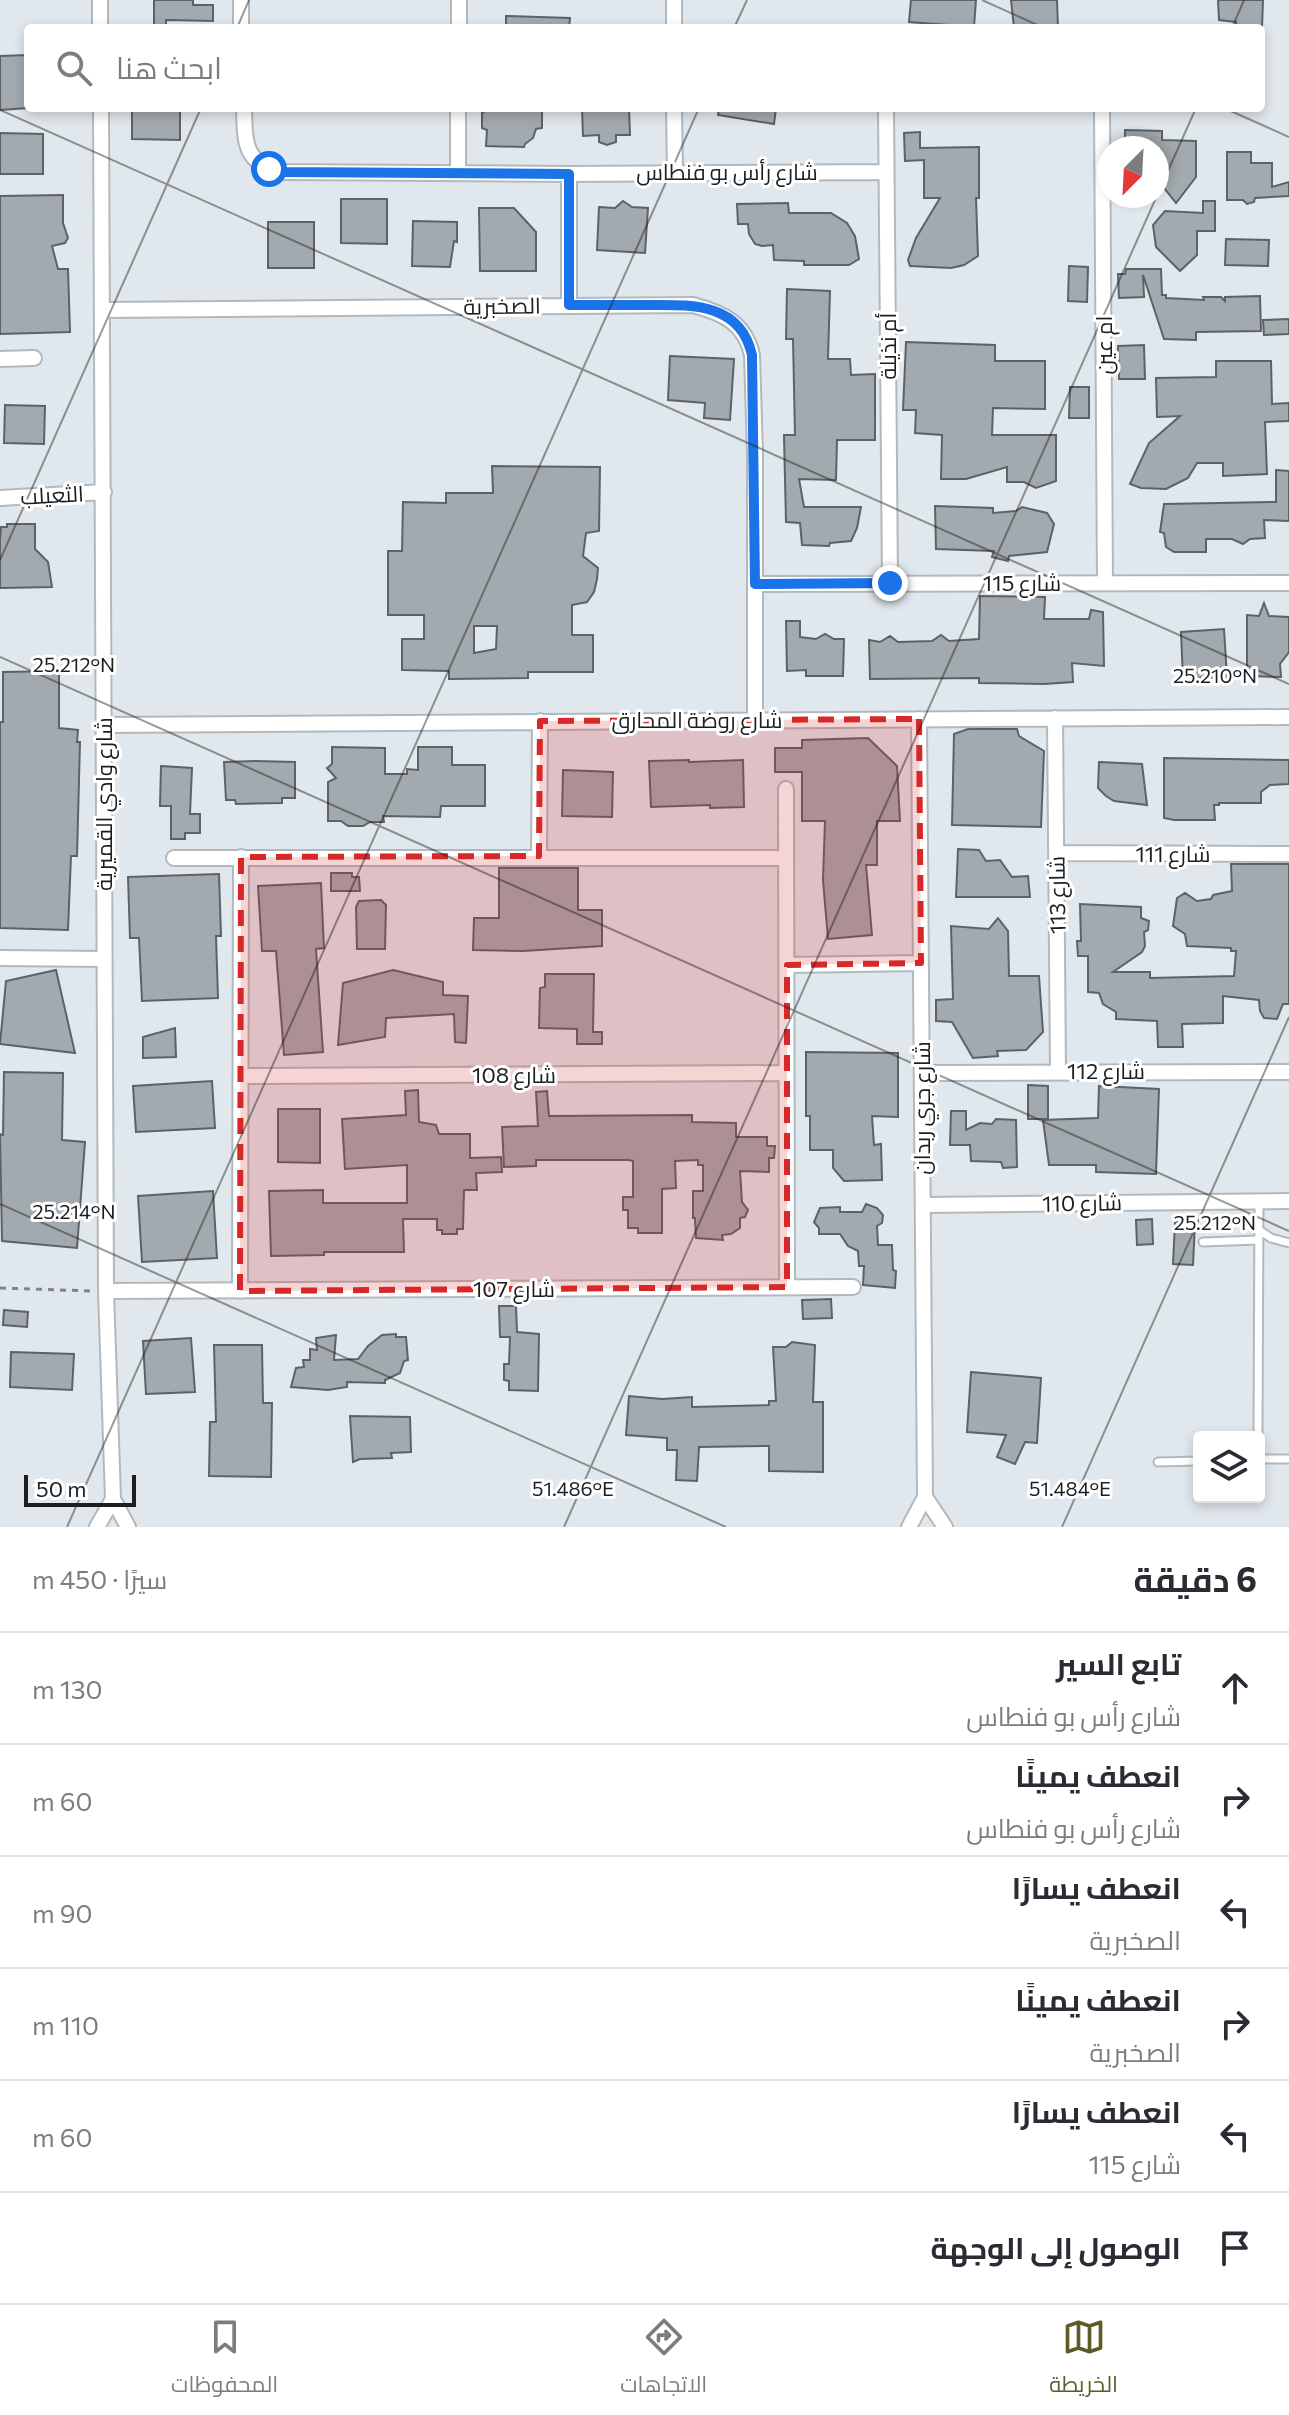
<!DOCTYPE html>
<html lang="ar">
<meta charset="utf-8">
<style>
:root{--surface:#fff;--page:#f7f7f7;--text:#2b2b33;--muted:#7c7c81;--line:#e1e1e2;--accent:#5f5b27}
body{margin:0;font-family:Commissioner,Cairo,sans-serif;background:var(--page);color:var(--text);direction:rtl}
.controls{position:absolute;right:24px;bottom:24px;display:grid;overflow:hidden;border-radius:8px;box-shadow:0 4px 12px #0003}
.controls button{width:72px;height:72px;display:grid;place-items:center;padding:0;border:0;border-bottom:2px solid var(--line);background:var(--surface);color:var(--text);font:40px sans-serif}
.compass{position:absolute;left:1097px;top:136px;width:72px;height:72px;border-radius:50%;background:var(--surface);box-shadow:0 4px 12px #0003;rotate:204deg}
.scale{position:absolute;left:24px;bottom:20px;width:112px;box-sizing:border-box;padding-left:8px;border:4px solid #1c1e20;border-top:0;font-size:22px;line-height:28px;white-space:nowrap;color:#1c1e20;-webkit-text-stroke:6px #fff;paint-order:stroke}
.stop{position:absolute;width:24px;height:24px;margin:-18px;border:6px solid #1a73e8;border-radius:50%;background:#fff}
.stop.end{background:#1a73e8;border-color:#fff;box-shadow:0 2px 8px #0008}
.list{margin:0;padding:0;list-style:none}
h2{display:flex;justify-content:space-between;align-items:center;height:104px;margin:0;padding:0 32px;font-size:34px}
h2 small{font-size:26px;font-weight:400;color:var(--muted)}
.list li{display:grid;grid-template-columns:52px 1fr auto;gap:24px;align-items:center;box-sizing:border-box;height:112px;padding:0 32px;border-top:2px solid var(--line)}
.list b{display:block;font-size:30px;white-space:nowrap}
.list p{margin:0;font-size:26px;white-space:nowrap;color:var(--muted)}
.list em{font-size:26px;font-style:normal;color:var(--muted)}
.icon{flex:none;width:44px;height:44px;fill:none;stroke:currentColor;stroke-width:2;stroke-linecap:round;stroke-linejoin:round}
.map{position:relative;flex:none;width:1289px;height:1527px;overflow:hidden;direction:ltr}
.search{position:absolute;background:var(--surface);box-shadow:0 4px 12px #0003;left:24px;right:24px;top:24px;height:88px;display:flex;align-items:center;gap:20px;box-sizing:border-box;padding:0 28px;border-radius:8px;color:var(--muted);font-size:30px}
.sheet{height:776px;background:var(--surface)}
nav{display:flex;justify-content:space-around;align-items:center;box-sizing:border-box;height:112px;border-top:2px solid var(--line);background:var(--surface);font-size:22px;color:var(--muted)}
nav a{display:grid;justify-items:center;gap:4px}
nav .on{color:var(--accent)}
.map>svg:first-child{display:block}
</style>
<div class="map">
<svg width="1289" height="1527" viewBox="0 0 1289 1527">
<rect width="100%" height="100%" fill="#e1e8ed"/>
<path fill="#a3aaaf" stroke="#5c6266" stroke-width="2" fill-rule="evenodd" d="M154,0H193V5H213V21L166,20V28H154Z
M911,0H976L974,27L909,22Z
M1011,0H1057L1058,28H1014Z
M1218,0H1263L1262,28H1236V22L1219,20Z
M506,16L570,18L569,28H506Z
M28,55V108L0,110V56Z
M132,108H180V140L132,139Z
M491,108H542V128L536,129L533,138L525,144L524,147L486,146L487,130L482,128V113Z
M582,108H629L630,135H616V142L607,145L599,142V135L583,136Z
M719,108H776L774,124L718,115Z
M1125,130L1162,131V140L1196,141V177L1176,203L1157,179V148H1125Z
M920,132V148L979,147V198H976L978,256L964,265L951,268L910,266L908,260L916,238L940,198H924V160L905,161L904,133Z
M0,133L43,134V174H0Z
M1227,152H1251V163H1272V187L1289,182V196L1255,198L1254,202L1247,204L1243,200H1227Z
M63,195V223L68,238L65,243L52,246L58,269H68L70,332L0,334V196Z
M341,199H387V244L341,243Z
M623,201L632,207L648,208L645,253L597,250L599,207L615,208Z
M1203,201H1215V231H1197V255L1180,271L1156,247L1153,225L1165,211L1203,213Z
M788,203L789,213H831L847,223L855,236L859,259L849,265H804V261L774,260L773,245L762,246L755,244L749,234L748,224H738L737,204Z
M479,208H514L536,232V271H480Z
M413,221L457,222V242L454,241L450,267L412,266Z
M268,222H314V268H268Z
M1226,239L1269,240L1268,266L1225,265Z
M1069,266L1088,267L1087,302L1068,301Z
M1126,269H1161L1162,295H1166V298L1204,300L1203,297H1221L1225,301V297L1260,296L1261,331L1196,332V340L1164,339L1143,275L1144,297L1119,298L1118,274H1125Z
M787,289L830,291L828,359H850L851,375L875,374V440H837L836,480L799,479L804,507H861L857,528L851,541L830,543L829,546L802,545L800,523L786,522L784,435H795L793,339H786Z
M1289,319V334L1264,335L1263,320Z
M906,342L995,345V361H1045V409L993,408L992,435H1056V481L1036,488L1024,482H1007V467L966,479H941L942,435L915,433L916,410H903Z
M1144,345L1145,379H1119L1118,346Z
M670,356L734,359L730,420L704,418L705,403L668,400Z
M1216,361H1271L1272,404L1289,403V421L1265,422L1267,474L1223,476V463H1197L1188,478L1166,489L1141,488L1130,484L1149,443L1180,416L1157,417L1156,378L1216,377Z
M1070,387H1089V418H1069Z
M5,405L45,406L44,444L4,443Z
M492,466L600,467L599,531L586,533L583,556L598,568L597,579L594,592L587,602L572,605V635H593V672H528V678L449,679V671L402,670V639H424V615H388V551H402L403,502L446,503V493H493ZM474,626H497L496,649L474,653Z
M1276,470L1289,471V521L1264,520L1265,538L1250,539L1243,544L1232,539H1206V552H1174L1166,547L1164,533L1160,532L1164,504L1276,502Z
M935,506L993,508V513L1016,511L1022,507L1047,513L1054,524L1047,552L1009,556L1008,561L992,557L994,551L936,549Z
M7,524H35V549L48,562L52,587L0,588V540L1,527H7Z
M980,596L1045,597L1044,619H1089L1091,610L1103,612L1104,666L1072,663L1073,682L1044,684L979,683V678L870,679L869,640L880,642L890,636L898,642L932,641L941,635L949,641L979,639Z
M1264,603L1269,616L1289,617V652L1280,664L1281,677L1247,676V615L1259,616Z
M786,621H800V637L816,639L825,634L834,639H844L843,676H806V670L787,671Z
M1224,629L1227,677L1183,679L1181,632Z
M59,671V728L78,730L77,742H80L77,856H71L68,930L0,928V722H3V672Z
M968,729H1017L1019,736L1044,751L1041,827L952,825L954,734Z
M868,738L897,766L900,821H877V865H866L872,935L828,939L823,880L825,821H802V772H775V748H802V740Z
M332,747L385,748V774H407V769L418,770V747H452V765H485V806H441L440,817L383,816L384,822H370L363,826H348L341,821H328V782L336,778L327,768L332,764Z
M1164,758L1289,760V784L1270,785L1261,792V803H1219V805H1214L1215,820H1174L1164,818Z
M689,760V762L743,760L744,807L710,808V805L651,807L649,761Z
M256,761L295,762V798H282V803L236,804L235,800H226L224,762Z
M1099,762L1142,764L1147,805L1114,801L1106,796L1098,788Z
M161,766L192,768L190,814H200V833H185V839H171V806H160Z
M563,770L613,772L612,817L562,816Z
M958,849L979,850L986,861L1000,860L1012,877L1028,876L1030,897H956Z
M1231,864H1289V1004H1283L1277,1019L1264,1018L1260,1011L1259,1000L1223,996V1023L1182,1024L1183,1047H1158L1157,1021L1116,1019V1012L1103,1004L1099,993L1088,992V956H1078L1077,941H1081L1080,904L1141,907V918L1149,921L1148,930L1144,932L1145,946L1142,952L1113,972H1150V978L1234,976L1236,951H1231V948L1187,946L1185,934L1173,926L1177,898L1185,893L1197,901L1211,899L1213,895L1232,891Z
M499,868H578V910H602V946L523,951L473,950L474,918H499Z
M331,873H352V877H359L360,891H331Z
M219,874L221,936H216L218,998L142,1001L139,938H130L128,877Z
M321,883L324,948L316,949L323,1052L284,1055L276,951H262L258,886Z
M381,900L386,905L385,949H357L356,907L359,901Z
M998,918L1008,931L1009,976H1039L1043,1032L1026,1050L997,1051L998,1056L973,1058L952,1022L936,1021V1000L953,999L951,926L989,929Z
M56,970L75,1053L0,1044L6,981Z
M393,970L443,982V995L468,996L466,1043L455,1042L454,1014L386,1018L385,1037L338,1045L343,983Z
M545,974H594L593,1032H602V1044H577V1029L539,1028L540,988L545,987Z
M175,1028L176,1057L143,1058V1037Z
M806,1052L898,1053V1117L872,1116L874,1145L881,1144L882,1180L844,1181L833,1168V1150H810V1116H806Z
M4,1072L63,1073L62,1140L85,1142L77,1248L2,1241L0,1134L3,1135Z
M212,1081L215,1128L136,1132L133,1086Z
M1028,1085L1048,1086V1119H1028Z
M1099,1086L1159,1089L1156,1174L1096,1172V1165H1049L1043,1120L1098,1118Z
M418,1090L419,1122L436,1125L439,1134H470V1158L501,1157L502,1172L476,1173L477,1190H464L463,1229H457V1234H442V1230H437V1219H403L404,1252H324V1255L271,1256L269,1191L323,1190V1203H407V1165L345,1169L342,1119L406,1115L405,1091Z
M547,1091L549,1116L692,1115V1122L736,1123V1137H767V1146H775L774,1158H769V1172L740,1171L742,1202L748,1210L745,1217L740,1218V1228L731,1234L722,1235L723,1240L696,1238L695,1218H693V1191H703V1165H698V1160L675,1161L676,1188L662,1189V1233H638V1228H628V1210H623V1197H633V1161L629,1160H536V1166L504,1167L502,1127L538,1126L536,1092Z
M278,1109H320V1163L278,1162Z
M951,1111H966V1130L980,1123L992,1124L996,1119L1016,1120L1017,1167L1003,1168L1001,1162L971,1161L970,1145H950Z
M213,1191L217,1258L142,1262L138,1196Z
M866,1204L877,1208L883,1215L882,1223L877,1226L878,1245H892L893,1270L896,1271L895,1288L863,1285L864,1266H859L858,1251L848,1246L840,1234H819V1228L814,1222L820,1208L840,1207V1212H862Z
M1152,1219L1153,1244L1137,1245L1136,1220Z
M1175,1222L1195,1223L1193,1265L1173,1264Z
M831,1299L832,1318L803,1319L802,1300Z
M499,1306H516L517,1332L539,1334L538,1391L509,1390V1381L504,1380V1364H509L510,1337H500Z
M4,1310L28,1312L27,1327L3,1325Z
M396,1334V1337H406L408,1360L404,1361L400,1373L385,1380V1383L347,1382V1387L328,1390L291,1387L296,1368L304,1367L303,1360H310V1349L317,1350L316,1338L336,1335L334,1360L358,1359L368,1346L382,1335Z
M191,1338L195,1392L146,1394L143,1341Z
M792,1342L815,1345L813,1402H823V1472L769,1471V1446L699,1447L697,1481L676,1480L677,1450H667V1438L626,1435L629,1396L662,1399L692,1397V1407L769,1405V1401H776L773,1347H786Z
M214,1345H262L263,1403H272L271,1477L209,1476L210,1422H216Z
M11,1352L74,1354L72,1390L10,1387Z
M971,1372L1041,1378L1037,1443L1025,1442L1015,1464L997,1457L1006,1435L967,1432Z
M350,1416L410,1417L411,1452L391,1453L392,1458L360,1459L353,1462Z"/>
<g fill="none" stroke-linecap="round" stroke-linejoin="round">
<defs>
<path id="service" d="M1259,1230L1271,1238L1289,1243
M1203,1242L1259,1240
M1258,1437L1259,1201
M1259,1459H1289
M1158,1462L1199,1461"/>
<path id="minor" d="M100,0V28
M241,0V28
M674,0V28
M459,28V0
M101,108L106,1291L113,1499L128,1527
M244,108C245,141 243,162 280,172L569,174L886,172
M674,108L675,172
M886,108L890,583
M1102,108L1105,582
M458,172V108
M569,174V305
M102,310L693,305C723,313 745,323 752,355L755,454V719
M0,359L34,358
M0,498L104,492
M755,584L1289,583
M1055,718L1058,1071
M104,725L1289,717
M786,789L787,1287
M1056,853L1289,854
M539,856L540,721
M174,858H785
M0,958L104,959
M787,965L921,963
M922,1073L1289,1072
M242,1076L786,1073
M923,1205L1289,1201
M106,1291L853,1287
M240,1291L241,857
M925,1497L945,1527
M97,1527L113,1499
M909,1527L925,1497L919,719"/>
</defs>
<use href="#service" stroke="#b2b9be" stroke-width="11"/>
<use href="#minor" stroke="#b2b9be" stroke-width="18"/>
<path stroke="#808488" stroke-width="3" stroke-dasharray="6 6" stroke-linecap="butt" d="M0,1288L92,1291"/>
<use href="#service" stroke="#fff" stroke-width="7"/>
<use href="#minor" stroke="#fff" stroke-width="14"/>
</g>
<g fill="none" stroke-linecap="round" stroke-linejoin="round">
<path stroke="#1a73e8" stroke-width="10" d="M269,169L280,172L569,174V305C595,305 620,305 645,305C689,305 740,301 752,355L755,584L890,583"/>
</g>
<path fill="#d62828" fill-opacity="0.2" stroke="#d62828" stroke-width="6" stroke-dasharray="16 10" stroke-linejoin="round" d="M919,719L921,963L787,965V1287L240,1291L241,857L539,856L540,721Z"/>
<path fill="none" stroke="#1c1e20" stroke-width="2" stroke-opacity="0.45" d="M982,0L1044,28M237,28L249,0M734,28L747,0M1232,28L1244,0M1224,108L1289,137M0,110L1289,684M0,560L201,108M0,657L1289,1231M0,1204L726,1527M67,1527L699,108M564,1527L1196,108M1062,1527L1289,1017"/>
<g text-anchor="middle" stroke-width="6" stroke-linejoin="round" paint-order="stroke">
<g font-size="22" fill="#1c1e20" stroke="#fff">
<text x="727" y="180">شارع رأس بو فنطاس</text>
<text transform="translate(502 306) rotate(-1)" y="8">الصخبرية</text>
<text transform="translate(1104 345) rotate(-90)" y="8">ام عين</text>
<text transform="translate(888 346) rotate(-90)" y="8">أم نذيلة</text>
<text transform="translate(52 495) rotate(-3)" y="8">الثعيلب</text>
<text x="1022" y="591">شارع 115</text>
<text x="697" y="728">شارع روضة المحارق</text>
<text transform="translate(104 804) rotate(-90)" y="8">شارع وادي القميرية</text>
<text x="1173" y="862">شارع 111</text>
<text transform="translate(1057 895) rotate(-91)" y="8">شارع 113</text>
<text x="1106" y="1079">شارع 112</text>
<text x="514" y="1083">شارع 108</text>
<text transform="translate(922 1108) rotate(-90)" y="8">شارع جري ربدان</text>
<text transform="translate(1082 1203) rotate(-1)" y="8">شارع 110</text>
<text x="514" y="1297">شارع 107</text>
</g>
</g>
<g font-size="20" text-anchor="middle" fill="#1c1e20" stroke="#fff" stroke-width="6" stroke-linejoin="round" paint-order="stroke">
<text x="74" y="672">25.212°N</text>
<text x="1215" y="683">25.210°N</text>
<text x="74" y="1219">25.214°N</text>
<text x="1215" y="1230">25.212°N</text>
<text x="573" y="1496">51.486°E</text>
<text x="1070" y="1496">51.484°E</text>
</g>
</svg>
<div class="controls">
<button><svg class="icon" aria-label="layers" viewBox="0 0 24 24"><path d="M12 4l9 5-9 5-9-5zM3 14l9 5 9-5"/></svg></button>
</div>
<svg class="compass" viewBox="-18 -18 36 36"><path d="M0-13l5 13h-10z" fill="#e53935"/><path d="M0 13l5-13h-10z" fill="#7c7c81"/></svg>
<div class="scale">50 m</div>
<div class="stop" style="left:269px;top:169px"></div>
<div class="stop end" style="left:890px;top:583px"></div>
<div class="search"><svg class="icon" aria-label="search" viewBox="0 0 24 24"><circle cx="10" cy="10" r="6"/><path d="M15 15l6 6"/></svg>ابحث هنا</div>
</div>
<section class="sheet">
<h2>6 دقيقة<small>سيرًا · 450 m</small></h2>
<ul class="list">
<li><svg class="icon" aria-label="ahead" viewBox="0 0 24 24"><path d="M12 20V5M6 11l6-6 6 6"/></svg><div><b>تابع السير</b><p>شارع رأس بو فنطاس</p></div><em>130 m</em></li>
<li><svg class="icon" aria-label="right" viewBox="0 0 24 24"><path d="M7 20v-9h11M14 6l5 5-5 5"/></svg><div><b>انعطف يمينًا</b><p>شارع رأس بو فنطاس</p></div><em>60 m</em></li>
<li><svg class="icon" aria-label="left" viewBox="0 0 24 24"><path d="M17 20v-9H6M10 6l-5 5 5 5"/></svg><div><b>انعطف يسارًا</b><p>الصخبرية</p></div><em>90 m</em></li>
<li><svg class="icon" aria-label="right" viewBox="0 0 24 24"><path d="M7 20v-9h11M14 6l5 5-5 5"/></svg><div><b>انعطف يمينًا</b><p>الصخبرية</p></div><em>110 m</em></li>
<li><svg class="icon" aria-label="left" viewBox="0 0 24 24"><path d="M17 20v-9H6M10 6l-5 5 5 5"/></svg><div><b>انعطف يسارًا</b><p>شارع 115</p></div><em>60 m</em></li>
<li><svg class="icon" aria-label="arrive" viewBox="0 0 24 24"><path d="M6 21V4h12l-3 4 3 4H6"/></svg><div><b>الوصول إلى الوجهة</b></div></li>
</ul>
</section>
<nav>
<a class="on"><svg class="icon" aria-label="map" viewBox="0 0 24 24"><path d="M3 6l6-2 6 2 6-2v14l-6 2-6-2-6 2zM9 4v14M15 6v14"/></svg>الخريطة</a>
<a><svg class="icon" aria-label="directions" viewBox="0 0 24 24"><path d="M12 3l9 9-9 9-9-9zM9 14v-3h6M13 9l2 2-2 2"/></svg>الاتجاهات</a>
<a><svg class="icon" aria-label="saved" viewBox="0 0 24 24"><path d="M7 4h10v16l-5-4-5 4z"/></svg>المحفوظات</a>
</nav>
